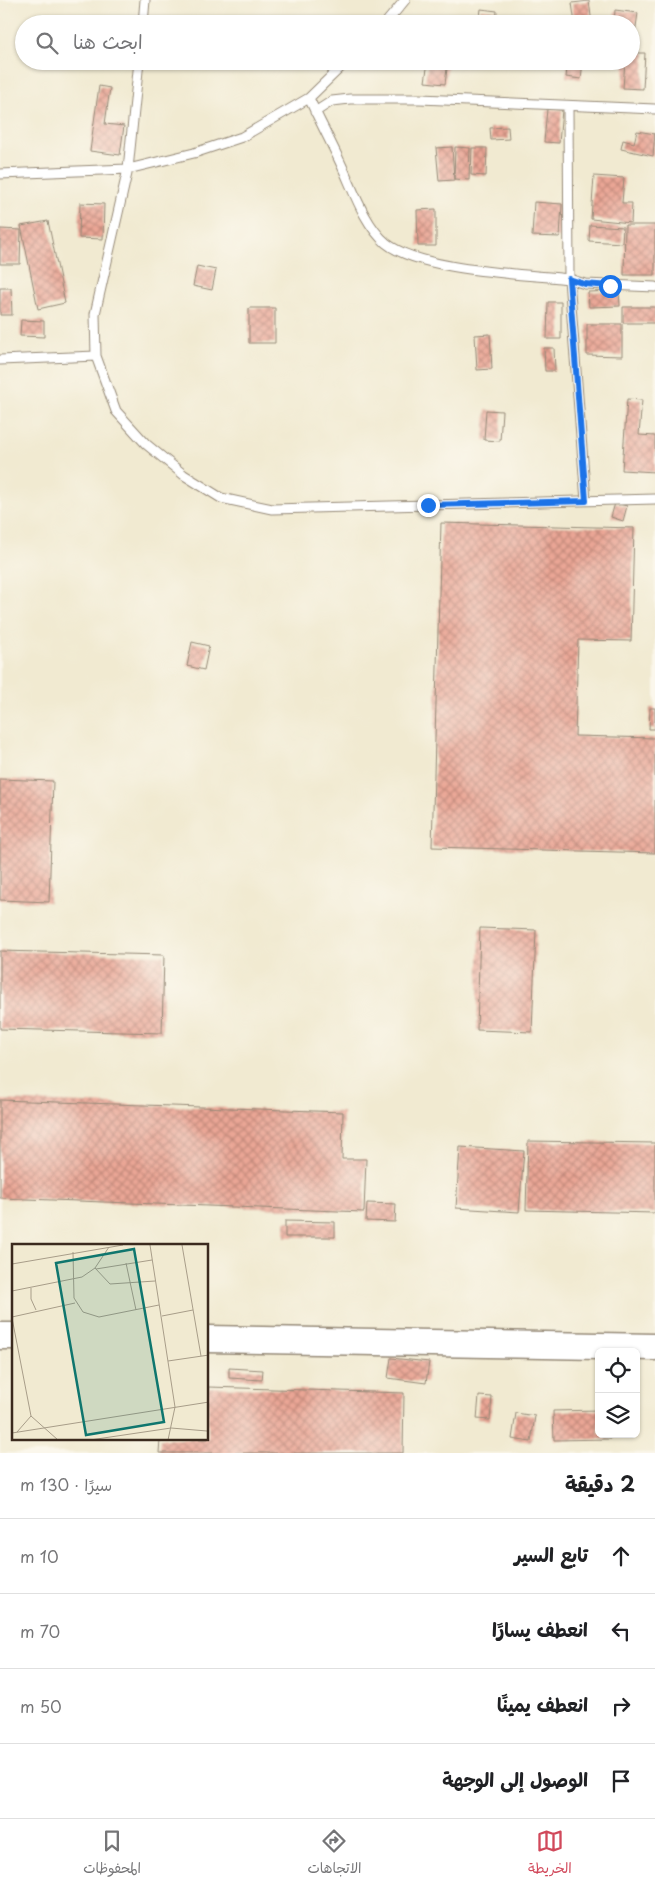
<!DOCTYPE html>
<html lang="ar">
<meta charset="utf-8">
<style>
:root{--surface:#fff;--page:#f2f2f2;--text:#202124;--muted:#757577;--line:#e0e0e0;--accent:#d1495b}
body{margin:0;font-family:"Playpen Sans","Playpen Sans Arabic",sans-serif;background:var(--page);color:var(--text);direction:rtl}
.controls{position:absolute;right:15px;bottom:15px;display:grid;overflow:hidden;border-radius:8px;box-shadow:0 1px 4px #0004}
.controls button{width:45px;height:45px;display:grid;place-items:center;padding:0;border:0;border-bottom:1px solid var(--line);background:var(--surface);color:var(--text);font:25px sans-serif}
.stop{position:absolute;width:15px;height:15px;margin:-11px;border:4px solid #1a73e8;border-radius:50%;background:#fff}
.stop.end{background:#1a73e8;border-color:#fff;box-shadow:0 1px 5px #0008}
.list{margin:0;padding:0;list-style:none}
h2{display:flex;justify-content:space-between;align-items:center;height:65px;margin:0;padding:0 20px;font-size:21px}
h2 small{font-size:16px;font-weight:400;color:var(--muted)}
.list li{display:grid;grid-template-columns:32px 1fr auto;gap:15px;align-items:center;box-sizing:border-box;height:75px;padding:0 20px;border-top:1px solid var(--line)}
.list b{display:block;font-size:19px;white-space:nowrap}
.list em{font-size:16px;font-style:normal;color:var(--muted)}
.icon{flex:none;width:28px;height:28px;fill:none;stroke:currentColor;stroke-width:2;stroke-linecap:round;stroke-linejoin:round}
.map{position:relative;flex:none;width:655px;height:1453px;overflow:hidden;direction:ltr}
.search{position:absolute;background:var(--surface);box-shadow:0 1px 4px #0004;left:15px;right:15px;top:15px;height:55px;display:flex;align-items:center;gap:12px;box-sizing:border-box;padding:0 18px;border-radius:28px;color:var(--muted);font-size:19px}
.sheet{height:365px;background:var(--surface)}
nav{display:flex;justify-content:space-around;align-items:center;box-sizing:border-box;height:70px;border-top:1px solid var(--line);background:var(--surface);font-size:14px;color:var(--muted)}
nav a{display:grid;justify-items:center;gap:2px}
nav .on{color:var(--accent)}
.map>svg:first-child{display:block}
</style>
<div class="map">
<svg width="655" height="1453" viewBox="0 0 655 1453">
<defs>
<pattern id="building-cross-hatch" width="8" height="8" patternUnits="userSpaceOnUse" patternTransform="scale(1.25)"><rect width="8" height="8" fill="#eaa695"/><path d="M0 0l8 8M0 8l8-8" fill="none" stroke="#bf8779"/></pattern>
</defs>
<rect width="100%" height="100%" fill="#fbf7ec"/>
<filter id="ink" filterUnits="userSpaceOnUse"><feTurbulence type="fractalNoise" baseFrequency=".02" numOctaves="2"/><feDisplacementMap in="SourceGraphic" scale="10" xChannelSelector="R" yChannelSelector="G"/><feConvolveMatrix kernelMatrix="1 2 1 2 8 2 1 2 1" color-interpolation-filters="sRGB"/></filter>
<filter id="wash" filterUnits="userSpaceOnUse"><feTurbulence type="fractalNoise" baseFrequency=".0096" numOctaves="4" result="noise"/><feDisplacementMap in="SourceGraphic" scale="20" xChannelSelector="R" yChannelSelector="G"/><feGaussianBlur stdDeviation="1.12" result="paint"/><feColorMatrix in="noise" values="0 0 0 0 0 0 0 0 0 0 0 0 0 0 0 0 0 1.4 0 .05"/><feComposite in="paint" operator="in"/></filter>
<g filter="url(#wash)">
<rect width="100%" height="100%" fill="#f1ead1"/>
<g id="blocks">
<path fill="url(#building-cross-hatch)" d="M589,1L592,24H575L572,3Z
M481,9L497,11L496,24H479Z
M615,10L638,13L633,47L631,46V24H614Z
M631,53H645L643,89L623,88L625,61H631Z
M428,61H448L445,84L425,82Z
M568,61H583L581,79L566,77Z
M99,86L110,88L105,124L124,126L120,155L90,151Z
M547,109L562,110L559,143L544,142Z
M508,127L509,139L491,140L490,128Z
M637,131L655,134L653,156L621,149L623,140L634,143Z
M452,147L454,180L439,181L436,148Z
M455,147L470,148L469,180L454,179Z
M472,148H487L486,176L471,175Z
M594,176L624,178L622,203H632L631,223L591,219Z
M534,202L562,204L560,237L532,236Z
M80,203L104,204L103,239L79,238Z
M436,209V246H418L417,210Z
M48,221L65,303L38,309L21,226Z
M590,225L623,227L622,243L589,241Z
M625,225H655V275H624Z
M0,229L21,230L20,264H0Z
M197,266L216,270L212,290L193,286Z
M0,288H11L12,315H0Z
M619,291L620,306L589,307L588,292Z
M548,302H561V339H547Z
M623,307H655V323H623Z
M249,308H275V343H249Z
M21,320L44,321V337L20,336Z
M587,324H622V356L587,355Z
M490,334L492,369L477,370L475,335Z
M544,348H554L555,371H545Z
M627,399L642,400L639,435L655,436V472L622,470Z
M486,410L502,411L500,441L484,440Z
M615,503L627,506L623,521L611,517Z
M441,523L634,528L631,641L578,640L575,736L655,738V853L432,847Z
M192,642L209,646L204,670L187,666Z
M650,708H655V729H649Z
M0,779L53,781L49,902L0,900Z
M480,928L536,930L532,1032L477,1030Z
M0,951L164,955L162,1033L0,1029Z
M0,1100L343,1112L342,1159H366L364,1212L0,1198Z
M528,1141L655,1143V1213L526,1210Z
M460,1147L524,1151L519,1212L456,1208Z
M367,1203L396,1204L395,1222L366,1221Z
M285,1221L335,1222V1237H285Z
M391,1358L429,1362L426,1383L388,1378Z
M229,1368L263,1370L262,1380L229,1378Z
M208,1387L404,1393L403,1453H159L160,1439H208Z
M479,1396L492,1397L490,1420L477,1419Z
M599,1410V1434H610V1439L554,1440L553,1411Z
M516,1413L535,1416L531,1442L512,1439Z"/>
</g>
</g>
<g filter="url(#ink)">
<use href="#blocks" fill-opacity="0" stroke="#968a78" stroke-width="1"/>
<g fill="none" stroke-linecap="round" stroke-linejoin="round">
<defs>
<path id="lane" d="M143,24L145,0
M385,24L405,0
M139,61L128,169L95,314L96,356L116,411L146,444L184,475L221,498L272,509L655,499
M309,98C319,120 331,142 341,164C353,189 364,224 386,243C420,271 524,274 569,279L585,284L655,287
M568,107L569,279L586,501
M315,112L332,101L350,99H420L655,109
M0,174L128,169L194,153L242,137L309,98L347,61
M0,360L96,356"/>
<path id="secondary" d="M0,1336H14
M208,1339L655,1347"/>
</defs>
<use href="#lane" stroke="#968a78" stroke-width="11"/>
<use href="#secondary" stroke="#968a78" stroke-width="29"/>
<use href="#lane" stroke="#fff" stroke-width="9"/>
<use href="#secondary" stroke="#fff" stroke-width="26"/>
</g>
</g>
<g fill="none" stroke-linecap="round" stroke-linejoin="round" filter="url(#ink)">
<path stroke="#1a73e8" stroke-width="6" d="M428,505L586,501L569,279L585,284L610,286"/>
</g>
<g transform="translate(12 1244)">
<rect width="196" height="196" fill="#f1ead1"/>
<path fill="none" stroke="#a89d89" stroke-width="1" d="M138,1L163,163L156,196M170,1L189,112M61,8L62,54L71,68L87,73L147,61M114,19L124,66M0,20L111,1M83,24L98,40L143,37M84,25L140,16M19,44V55L24,66M0,47L70,33L83,24L97,3M150,72L181,66M0,73L63,59M0,74L19,172L46,196M156,117L197,111M5,188L19,172M0,189L197,158M78,196L159,184L195,187"/>
<path fill="#0f766e" fill-opacity="0.15" stroke="#0f766e" stroke-width="2.5" d="M122,5L152,178L74,191L44,19Z"/>
<rect width="196" height="196" fill="none" stroke="#3b2a1e" stroke-width="2.5"/>
</g>
</svg>
<div class="controls">
<button><svg class="icon" aria-label="locate" viewBox="0 0 24 24"><circle cx="12" cy="12" r="6"/><path d="M12 2v4M12 18v4M2 12h4M18 12h4"/></svg></button>
<button><svg class="icon" aria-label="layers" viewBox="0 0 24 24"><path d="M12 4l9 5-9 5-9-5zM3 14l9 5 9-5"/></svg></button>
</div>
<div class="stop" style="left:610px;top:286px"></div>
<div class="stop end" style="left:428px;top:505px"></div>
<div class="search"><svg class="icon" aria-label="search" viewBox="0 0 24 24"><circle cx="10" cy="10" r="6"/><path d="M15 15l6 6"/></svg>ابحث هنا</div>
</div>
<section class="sheet">
<h2>2 دقيقة<small>سيرًا · 130 m</small></h2>
<ul class="list">
<li><svg class="icon" aria-label="ahead" viewBox="0 0 24 24"><path d="M12 20V5M6 11l6-6 6 6"/></svg><div><b>تابع السير</b></div><em>10 m</em></li>
<li><svg class="icon" aria-label="left" viewBox="0 0 24 24"><path d="M17 20v-9H6M10 6l-5 5 5 5"/></svg><div><b>انعطف يسارًا</b></div><em>70 m</em></li>
<li><svg class="icon" aria-label="right" viewBox="0 0 24 24"><path d="M7 20v-9h11M14 6l5 5-5 5"/></svg><div><b>انعطف يمينًا</b></div><em>50 m</em></li>
<li><svg class="icon" aria-label="arrive" viewBox="0 0 24 24"><path d="M6 21V4h12l-3 4 3 4H6"/></svg><div><b>الوصول إلى الوجهة</b></div></li>
</ul>
</section>
<nav>
<a class="on"><svg class="icon" aria-label="map" viewBox="0 0 24 24"><path d="M3 6l6-2 6 2 6-2v14l-6 2-6-2-6 2zM9 4v14M15 6v14"/></svg>الخريطة</a>
<a><svg class="icon" aria-label="directions" viewBox="0 0 24 24"><path d="M12 3l9 9-9 9-9-9zM9 14v-3h6M13 9l2 2-2 2"/></svg>الاتجاهات</a>
<a><svg class="icon" aria-label="saved" viewBox="0 0 24 24"><path d="M7 4h10v16l-5-4-5 4z"/></svg>المحفوظات</a>
</nav>
